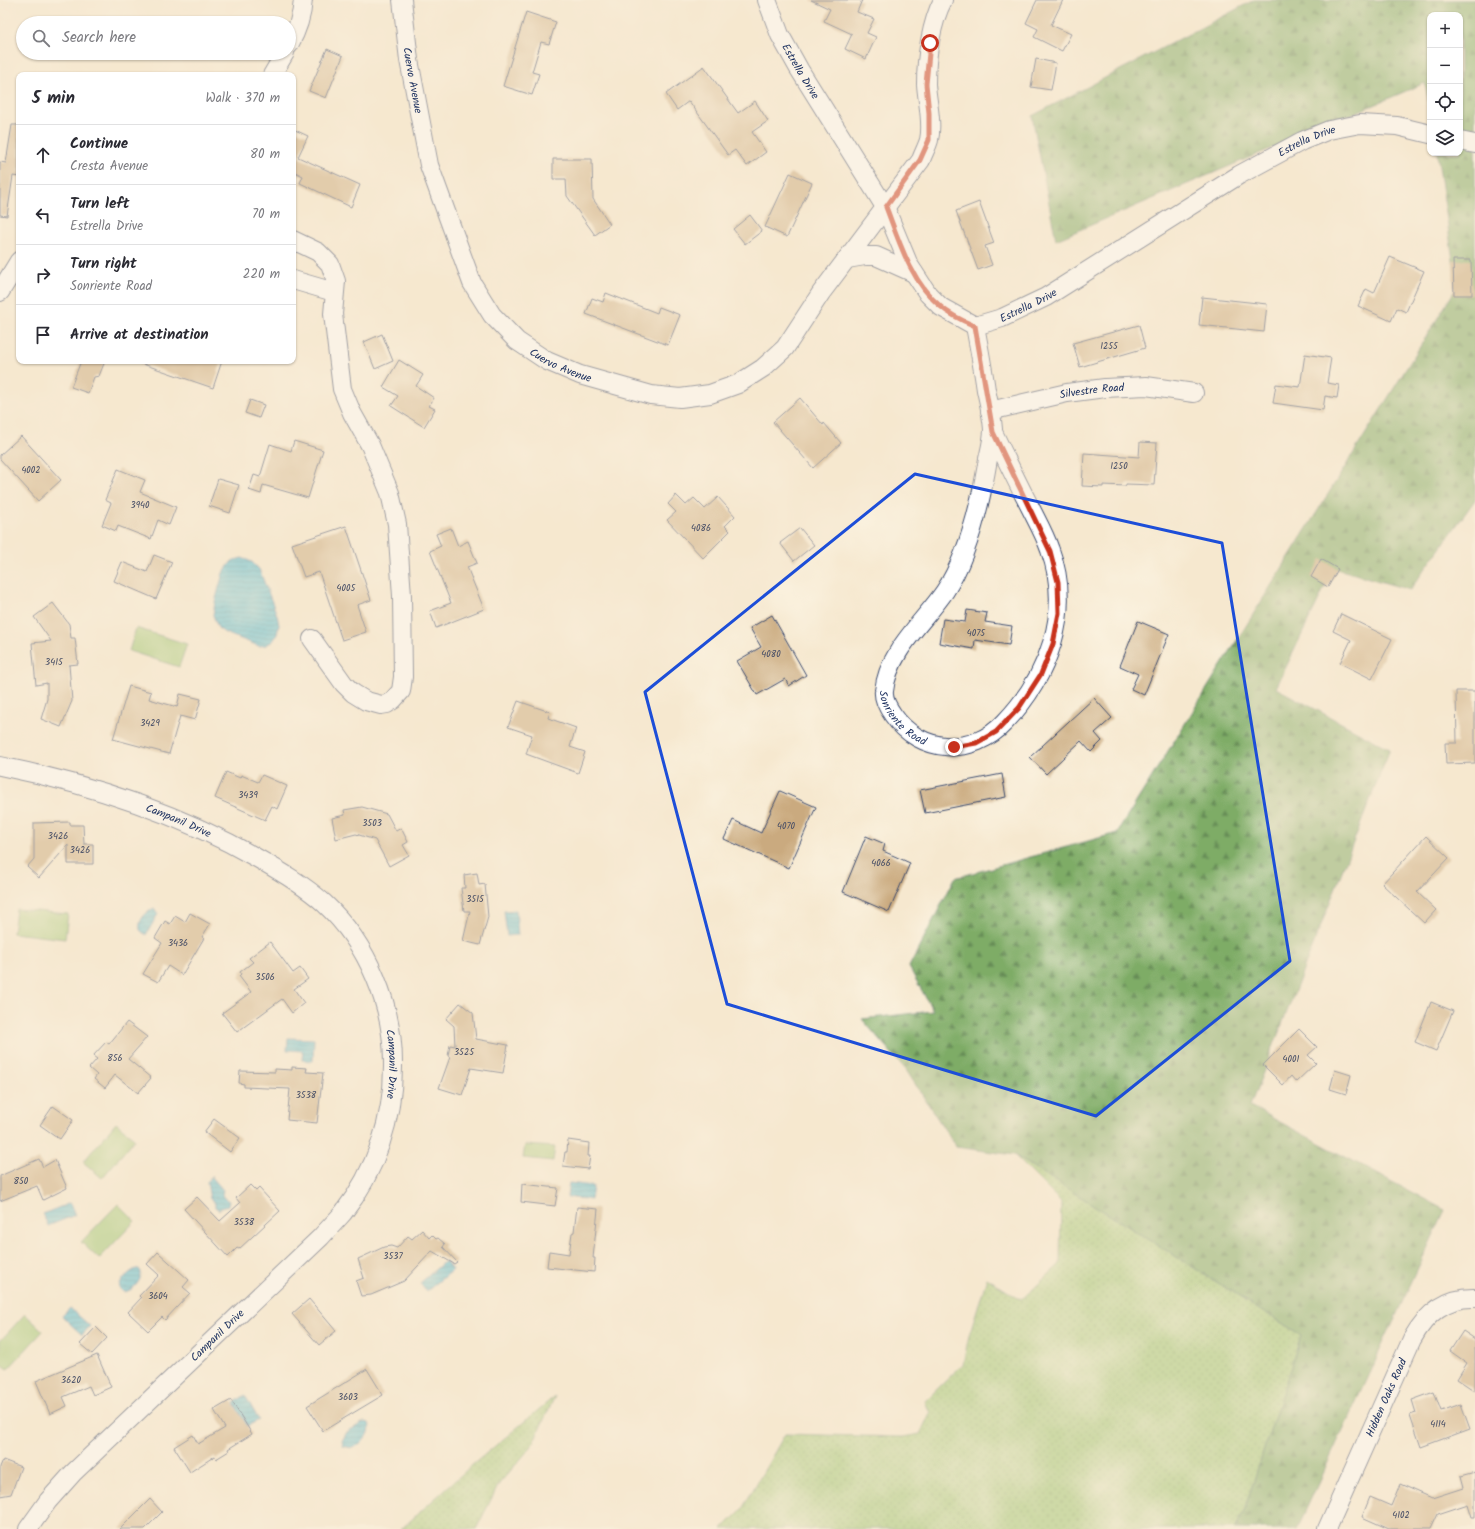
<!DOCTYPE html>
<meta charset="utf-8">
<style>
:root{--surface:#fff;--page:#f7f7f7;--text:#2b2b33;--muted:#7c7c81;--line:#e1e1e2}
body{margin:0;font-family:Kalam,sans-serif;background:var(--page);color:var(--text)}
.controls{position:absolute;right:12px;top:12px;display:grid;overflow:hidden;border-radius:8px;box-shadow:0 1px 3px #0004}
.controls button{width:36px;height:36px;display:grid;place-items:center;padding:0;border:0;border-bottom:1px solid var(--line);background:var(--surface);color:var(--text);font:20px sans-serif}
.stop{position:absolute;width:12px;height:12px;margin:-9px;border:3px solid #c8321e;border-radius:50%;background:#fff}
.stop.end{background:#c8321e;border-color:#fff;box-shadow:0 1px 4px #0008}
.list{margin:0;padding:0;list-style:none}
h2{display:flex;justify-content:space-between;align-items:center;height:52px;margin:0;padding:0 16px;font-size:17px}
h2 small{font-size:13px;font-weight:400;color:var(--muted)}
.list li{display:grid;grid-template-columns:26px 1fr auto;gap:12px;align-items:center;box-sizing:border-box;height:60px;padding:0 16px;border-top:1px solid var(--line)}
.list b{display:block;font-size:15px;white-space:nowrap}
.list p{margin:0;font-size:13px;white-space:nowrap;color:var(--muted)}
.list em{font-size:13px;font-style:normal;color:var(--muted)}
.icon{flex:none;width:22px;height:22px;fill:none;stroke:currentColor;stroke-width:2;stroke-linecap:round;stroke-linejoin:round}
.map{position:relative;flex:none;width:1475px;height:1529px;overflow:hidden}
.search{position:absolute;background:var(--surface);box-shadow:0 1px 3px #0004;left:16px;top:16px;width:280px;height:44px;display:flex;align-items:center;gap:10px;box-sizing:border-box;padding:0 14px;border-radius:22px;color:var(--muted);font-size:15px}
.panel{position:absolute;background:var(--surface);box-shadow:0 1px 3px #0004;left:16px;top:72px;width:280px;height:292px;border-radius:8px}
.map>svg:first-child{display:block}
</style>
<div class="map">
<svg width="1475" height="1529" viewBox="0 0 1475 1529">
<defs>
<pattern id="green-dots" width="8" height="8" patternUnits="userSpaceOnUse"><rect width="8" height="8" fill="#9ec874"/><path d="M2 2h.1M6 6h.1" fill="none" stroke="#80a362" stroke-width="1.8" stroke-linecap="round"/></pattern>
<pattern id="forest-firs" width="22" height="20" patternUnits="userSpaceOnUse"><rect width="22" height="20" fill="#7eac66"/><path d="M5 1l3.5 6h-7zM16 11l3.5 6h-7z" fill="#668c57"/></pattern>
<pattern id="water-rules" width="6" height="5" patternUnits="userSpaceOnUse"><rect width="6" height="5" fill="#57bdd5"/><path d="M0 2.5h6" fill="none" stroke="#479ab0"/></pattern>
</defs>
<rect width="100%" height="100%" fill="#fcf5e5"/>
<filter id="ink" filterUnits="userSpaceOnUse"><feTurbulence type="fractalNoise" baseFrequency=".025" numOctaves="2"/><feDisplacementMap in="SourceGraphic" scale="8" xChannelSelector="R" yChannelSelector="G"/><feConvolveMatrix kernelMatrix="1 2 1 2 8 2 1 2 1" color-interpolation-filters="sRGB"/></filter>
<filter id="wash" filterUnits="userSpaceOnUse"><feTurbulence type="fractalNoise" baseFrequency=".012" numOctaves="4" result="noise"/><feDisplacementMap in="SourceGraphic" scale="16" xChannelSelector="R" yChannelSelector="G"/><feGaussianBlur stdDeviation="0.9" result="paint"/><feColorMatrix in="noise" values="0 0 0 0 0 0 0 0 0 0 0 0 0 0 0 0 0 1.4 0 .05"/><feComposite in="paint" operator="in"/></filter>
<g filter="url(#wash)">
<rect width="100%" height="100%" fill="#f6e8cf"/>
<path fill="url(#green-dots)" stroke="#5c7c69" d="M1014,1155L1301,1335L1244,1511L1235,1529H722L742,1509L785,1434L903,1437L920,1434L930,1413L925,1401L963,1364L969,1335L987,1278L1021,1300L1060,1264L1061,1202Z
M555,1396L531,1447L499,1484L476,1529H401L471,1466Z"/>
<path fill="url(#forest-firs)" stroke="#4c6e62" d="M1254,0H1475V500L1410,590L1334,568L1276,688L1390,749L1250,1106L1445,1210L1297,1529H1235L1244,1511L1301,1335L1014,1155L956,1147L906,1070L862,1019L933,1011L909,967L955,878L1117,833L1457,287L1437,153H1460V15H1430V111L1425,83L1056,240L1032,116Z"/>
<path fill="#9ec874" stroke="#5c7c69" d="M136,628L187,644L179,667L129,651Z
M16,909L68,914L65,939L13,933Z
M116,1123L135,1139L102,1178L83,1162Z
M525,1145L555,1147L553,1161L523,1158Z
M118,1204L135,1221L99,1259L81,1242Z
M25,1314L43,1331L8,1369L0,1363V1341Z"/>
<path fill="url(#water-rules)" stroke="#39769a" d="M242,558L252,562L259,569L277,615L279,625L277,634L273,641L266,645L259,646L225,633L218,628L213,615L215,602L223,573L232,561Z
M154,908L158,914L146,935L140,930C138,920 145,913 154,908Z
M516,910L518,935L507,936L504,911Z
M288,1038L314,1039L313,1061L302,1060L303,1051L287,1050Z
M211,1176L223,1190L222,1195L224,1198L229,1201L228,1206L221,1208L219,1210L215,1207V1203L210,1199L207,1182Z
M569,1183L593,1186L591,1200L567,1197Z
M70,1203L75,1215L48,1226L43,1214Z
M445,1261L452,1270L427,1291L420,1283Z
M136,1269H139L141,1272C142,1281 132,1292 123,1292L119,1288C120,1281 130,1271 136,1269Z
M70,1308L90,1326L82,1335L62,1316Z
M245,1395L259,1420L247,1426L234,1403Z
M364,1422L369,1423C373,1434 362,1444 352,1448L343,1446L342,1441L347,1432Z"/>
<g id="blocks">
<path fill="#caaa7f" d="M811,0H862L857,12L874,19L867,33L876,37L866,59L845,49L852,34L824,21L830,9Z
M1037,0H1063L1051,25L1071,34L1062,51L1034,37L1038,29L1026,23Z
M526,12L556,22L549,44L541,42L532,72L539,74L532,95L503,86Z
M327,49L343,56L326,98L309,91Z
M1036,59L1056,63L1051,90L1031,87Z
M704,66L738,113L755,101L768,121L752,132L766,152L747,166L735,150L728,155L689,101L677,110L666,94Z
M12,125H19V177L13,176L7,216L0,215V162L6,163Z
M293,129L308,136L298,157L360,185L351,207L300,183L303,176L293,171Z
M553,159H592L593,199L610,224L595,235L567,196L566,179H553Z
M790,173L812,183L787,237L765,227Z
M979,202L994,243L985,246L992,265L978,270L956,211Z
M750,215L762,231L745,244L733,229Z
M1390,257L1424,271L1406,312L1397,308L1391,321L1358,306L1366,289L1374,293Z
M1453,260H1471L1472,295H1454Z
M606,293L657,313L659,307L680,315L668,345L586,314L592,298L603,302Z
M1202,297L1267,304L1264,332L1199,325Z
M1139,325L1145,348L1080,367L1073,343Z
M382,334L393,361L375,369L364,342Z
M1305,354L1331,358L1327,383L1339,385L1337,398L1325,396L1323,410L1273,403L1276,384L1300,387Z
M399,360L423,375L416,386L434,398L429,406L435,409L424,427L391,406L398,396L383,387Z
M81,361H105L99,376L94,377L88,393L71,387Z
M140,361H222L213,388L140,363Z
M800,398L823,425L824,423L841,443L813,468L773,422Z
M250,400L264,405L259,418L245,413Z
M21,436L61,480L38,501L0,459V455Z
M294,441L323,450L308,498L263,485L261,494L249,490L254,475L260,477L270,444L291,451Z
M1140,442L1157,443L1154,485L1126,484V486L1103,485V487L1082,486L1084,453L1139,457Z
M118,469L145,480L140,492L176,507L169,525L158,520L151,539L118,526L116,531L102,525L111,503L105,500Z
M218,479L239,485L230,513L209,506Z
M676,495L686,505L694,498L705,509L718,497L735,516L725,526L730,531L703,558L667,520L676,512L668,504Z
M346,526L371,600L357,605L366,632L342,640L319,572L304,577L292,544Z
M451,528L458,546L468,541L477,563L467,567L484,609L436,628L430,611L451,603L430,551L441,546L436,534Z
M800,528L814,545L794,561L780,543Z
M154,555L172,562L156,599L114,581L122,562L147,572Z
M1321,559L1338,569L1328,587L1311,577Z
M53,603L69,624L71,638H75L78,664L69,665L72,701L61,727L41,719L47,699V683L36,685L32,643L51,641L34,617Z
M967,610L987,613L985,622L1012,626L1009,645L975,640L974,649L939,643L943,619L965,622Z
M1341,614L1392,639L1372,679L1340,663L1351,640L1333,631Z
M772,615L806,675L789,686L785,679L757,695L737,661L761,647L750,628Z
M1138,621L1169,634L1144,695L1131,689L1138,674L1120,666Z
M129,686L151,692L149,699L177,707L180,694L201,699L195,720L180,716L169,754L113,739Z
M1456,691H1475V763L1446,764L1445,743H1457Z
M1094,698L1112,718L1095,733L1102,741L1091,752L1081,741L1046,774L1030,757Z
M518,701L550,712L548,718L576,728L570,747L585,752L578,773L526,754L532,735L508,727Z
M226,772L240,778L241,775L258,782L262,775L287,786L277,809L272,806L265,820L215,798Z
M1002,774L1006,797L925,813L920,790Z
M780,791L816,807L789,868L724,839L733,820L761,833Z
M362,807L387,814L396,831L401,828L408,842L403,845L409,855L389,866L375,840L356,834L336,839L332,818L345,815L344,810Z
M70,822V825H83L84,844H93V864H68V845L39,878L27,867L34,859V823Z
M866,836L885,844L883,851L910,863L889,912L843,892Z
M1426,836L1449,858L1417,892L1436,910L1424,923L1382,884Z
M477,873L479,885L485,884L488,917L480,945L463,941L470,911H464L461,888H465L464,875Z
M190,913L210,924L202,937L204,938L182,975L168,966L158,982L143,974L162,943L155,938L165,921L170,924L175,916L185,922Z
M270,942L293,973L300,968L308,979L294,989L304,1003L292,1013L282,999L237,1032L222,1013L251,992L239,976L241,974L240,972L253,962L249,958Z
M1431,1002L1453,1011L1436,1051L1415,1042Z
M460,1003L473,1013L476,1039L508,1045L503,1073L471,1068L462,1095L439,1088L450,1057L448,1056L450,1045L455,1046L454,1026L446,1019Z
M127,1022L147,1037L128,1059L151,1078L138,1093L115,1075L105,1088L94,1079L97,1075L89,1068L97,1059L93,1056L106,1042L109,1044Z
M1299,1029L1317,1047L1308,1055L1316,1063L1296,1082L1291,1076L1283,1085L1263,1065Z
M292,1067L307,1068L306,1072L323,1073L317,1123L287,1120L290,1089L244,1087V1084L239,1083L240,1071L275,1072V1069L292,1070Z
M1335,1070L1351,1075L1346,1094L1330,1089Z
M53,1106L73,1120L60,1139L40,1125Z
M214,1119L240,1138L230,1152L204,1132Z
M568,1140L589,1143L588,1156H590L588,1169L563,1166L565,1152H567Z
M39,1159L43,1167L55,1160L67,1188L43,1200L37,1186L0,1201V1176Z
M522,1184L558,1188L555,1206L521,1202Z
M250,1185L256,1191L259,1188L280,1211L239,1249L237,1248L228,1257L184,1209L197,1197L220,1221L240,1203L236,1198Z
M577,1207L598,1209L593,1258H595L594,1272L547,1267L549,1251L569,1254L572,1233L574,1232Z
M422,1230L429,1238L432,1235L436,1239L438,1238L445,1244L443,1247L457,1262L454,1264L432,1251L404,1281L371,1295L361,1296L356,1281L364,1278L358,1259L384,1247L391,1246L397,1248L408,1236L412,1239Z
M158,1252L189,1280L183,1287L190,1293L165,1320L162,1317L148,1331L128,1312L141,1298L139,1296L159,1275L147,1264Z
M309,1299L336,1331L319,1345L292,1314Z
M96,1327L107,1338L92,1354L80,1344Z
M1463,1331L1475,1339V1391L1457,1379L1467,1363L1450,1351Z
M97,1355L111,1387L93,1395L89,1386L63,1397L67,1406L50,1414L36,1381Z
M367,1369L383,1395L323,1431L307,1406Z
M1434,1392L1441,1411L1461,1404L1470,1429L1421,1447L1410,1415L1416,1413L1412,1400Z
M231,1400L252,1434L228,1449L229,1451L216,1459L215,1456L190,1472L174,1447L193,1435L198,1444L225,1428L214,1410Z
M3,1460L21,1467L11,1494L0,1496V1467Z
M1475,1473V1517H1472L1468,1504L1438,1514L1431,1529H1389L1362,1517L1370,1497L1391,1506L1400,1484L1432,1498L1463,1488L1460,1477Z
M150,1499L162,1512L145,1529H120Z"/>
</g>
</g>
<g filter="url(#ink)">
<use href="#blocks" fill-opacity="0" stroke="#3c4b6f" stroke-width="1"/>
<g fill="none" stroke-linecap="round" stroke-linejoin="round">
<defs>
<g id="minor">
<path id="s1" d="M402,0L409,60L429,165L472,283L492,315L517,341L547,361L580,375L651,395L680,398L710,394L738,384L763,368L785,348L821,293L921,160C923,154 927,147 929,140C933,123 927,101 926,84C926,58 931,23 943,0"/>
<path id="s2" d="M767,0L780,35L799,69L885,207L909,265L928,294L941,307L975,326L1002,318L1046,297L1239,175L1302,141L1329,130L1360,124L1397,126L1430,134"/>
<path d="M289,45C297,31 302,16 303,0"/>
<path d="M272,75L285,53"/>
<path d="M1460,141L1475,144"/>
<path d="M293,240L318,252L330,264L336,281L333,314L342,389L352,413L370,445L390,493L397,524L402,596L403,677L401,691L393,700L387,704L381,705L366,701L353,693L344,684L312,639"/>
<path d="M847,259L865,256H876L914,273"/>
<path d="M293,280L334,292"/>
<path d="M0,292L19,261"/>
<path id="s3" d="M975,326C979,347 983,369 986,390C989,403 992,416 993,429C993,439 990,450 988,459C981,501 968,556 945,591C924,622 888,651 884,691C883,699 888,708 893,715C920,754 973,757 1005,722C1048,677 1073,612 1050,550C1045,535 1037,521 1030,507C1017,482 1005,457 993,432"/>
<path id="s4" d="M990,411L1067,393L1105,388L1146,386L1194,393"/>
<path id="s5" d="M0,766C89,784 178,813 257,858C280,871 304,885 324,903C368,944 394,1006 393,1067C393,1119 376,1171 343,1213C336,1221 328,1229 321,1237L73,1473L48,1501L28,1529"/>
<path id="s6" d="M1327,1529L1412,1339C1426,1314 1445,1297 1475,1298"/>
</g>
</defs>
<use href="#minor" stroke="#3c4b6f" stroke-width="20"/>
<use href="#minor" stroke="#fff" stroke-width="18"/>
</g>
</g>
<g fill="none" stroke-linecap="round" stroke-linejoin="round" filter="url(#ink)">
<path stroke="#c8321e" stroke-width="5" d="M930,43L926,84L929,113V140L920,160L886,207C899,241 911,282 940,306C949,314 963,321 975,326L993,432L1050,551L1058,582L1059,613L1053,644L1041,674L1019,708L996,732L976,743L954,747"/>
</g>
<path d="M0 0H1475V1529H0ZM915,474L1222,543L1290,961L1096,1116L727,1004L645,692Z" fill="#f6e8cf" fill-opacity=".55" fill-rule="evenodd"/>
<path fill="none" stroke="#1d4ed8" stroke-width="3" stroke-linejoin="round" d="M915,474L1222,543L1290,961L1096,1116L727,1004L645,692Z"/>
<g text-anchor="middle" stroke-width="3.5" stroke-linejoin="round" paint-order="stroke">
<g font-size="9" fill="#474e66">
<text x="1109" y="349">1255</text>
<text x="1119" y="469">1250</text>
<text x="31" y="473">4002</text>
<text x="140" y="508">3940</text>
<text x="701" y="531">4086</text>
<text x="346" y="591">4005</text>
<text x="976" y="636">4075</text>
<text x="771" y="657">4080</text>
<text x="54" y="665">3415</text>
<text x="150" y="726">3429</text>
<text x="248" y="798">3439</text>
<text x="372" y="826">3503</text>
<text x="786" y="829">4070</text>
<text x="58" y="839">3426</text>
<text x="80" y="853">3426</text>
<text x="881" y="866">4066</text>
<text x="475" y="902">3515</text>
<text x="178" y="946">3436</text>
<text x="265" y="980">3506</text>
<text x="464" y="1055">3525</text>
<text x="115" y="1061">856</text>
<text x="1291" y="1062">4001</text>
<text x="306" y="1098">3538</text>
<text x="21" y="1184">850</text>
<text x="244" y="1225">3538</text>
<text x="393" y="1259">3537</text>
<text x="158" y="1299">3604</text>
<text x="71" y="1383">3620</text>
<text x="348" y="1400">3603</text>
<text x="1438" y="1427">4114</text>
<text x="1401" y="1518">4102</text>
</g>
<g font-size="11" fill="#1b2f5e" stroke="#fcf5e5">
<text dy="4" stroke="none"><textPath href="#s2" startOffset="79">Estrella Drive</textPath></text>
<text dy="4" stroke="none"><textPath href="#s1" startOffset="81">Cuervo Avenue</textPath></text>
<text dy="4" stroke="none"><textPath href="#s2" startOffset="775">Estrella Drive</textPath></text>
<text dy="4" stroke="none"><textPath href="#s2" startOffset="451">Estrella Drive</textPath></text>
<text dy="4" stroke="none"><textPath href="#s1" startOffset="417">Cuervo Avenue</textPath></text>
<text dy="4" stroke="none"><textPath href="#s4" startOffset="104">Silvestre Road</textPath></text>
<text dy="4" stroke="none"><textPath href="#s3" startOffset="428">Sonriente Road</textPath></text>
<text dy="4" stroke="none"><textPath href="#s5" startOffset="187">Campanil Drive</textPath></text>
<text dy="4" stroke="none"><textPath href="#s5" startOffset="535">Campanil Drive</textPath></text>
<text transform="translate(217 1335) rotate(-44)" y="4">Campanil Drive</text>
<text dy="4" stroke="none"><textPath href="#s6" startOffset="144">Hidden Oaks Road</textPath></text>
</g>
</g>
</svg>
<div class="controls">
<button>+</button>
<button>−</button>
<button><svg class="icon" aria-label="locate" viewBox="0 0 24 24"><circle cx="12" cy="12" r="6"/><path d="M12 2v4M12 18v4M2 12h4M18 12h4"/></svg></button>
<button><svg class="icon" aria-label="layers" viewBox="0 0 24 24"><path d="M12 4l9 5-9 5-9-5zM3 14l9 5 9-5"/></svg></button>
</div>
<div class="stop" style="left:930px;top:43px"></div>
<div class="stop end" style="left:954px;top:747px"></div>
<div class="search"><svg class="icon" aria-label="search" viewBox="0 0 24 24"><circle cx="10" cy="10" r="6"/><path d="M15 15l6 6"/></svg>Search here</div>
<section class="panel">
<h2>5 min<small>Walk · 370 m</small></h2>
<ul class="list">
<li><svg class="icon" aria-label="ahead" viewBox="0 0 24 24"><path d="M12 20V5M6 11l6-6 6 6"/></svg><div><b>Continue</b><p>Cresta Avenue</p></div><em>80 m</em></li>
<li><svg class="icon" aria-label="left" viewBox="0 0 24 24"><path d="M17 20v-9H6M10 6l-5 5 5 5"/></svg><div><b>Turn left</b><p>Estrella Drive</p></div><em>70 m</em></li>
<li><svg class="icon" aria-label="right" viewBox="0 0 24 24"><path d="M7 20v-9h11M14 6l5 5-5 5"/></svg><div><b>Turn right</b><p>Sonriente Road</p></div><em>220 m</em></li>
<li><svg class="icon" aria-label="arrive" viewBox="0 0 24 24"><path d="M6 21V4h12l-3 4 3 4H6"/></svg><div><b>Arrive at destination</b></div></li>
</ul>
</section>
</div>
